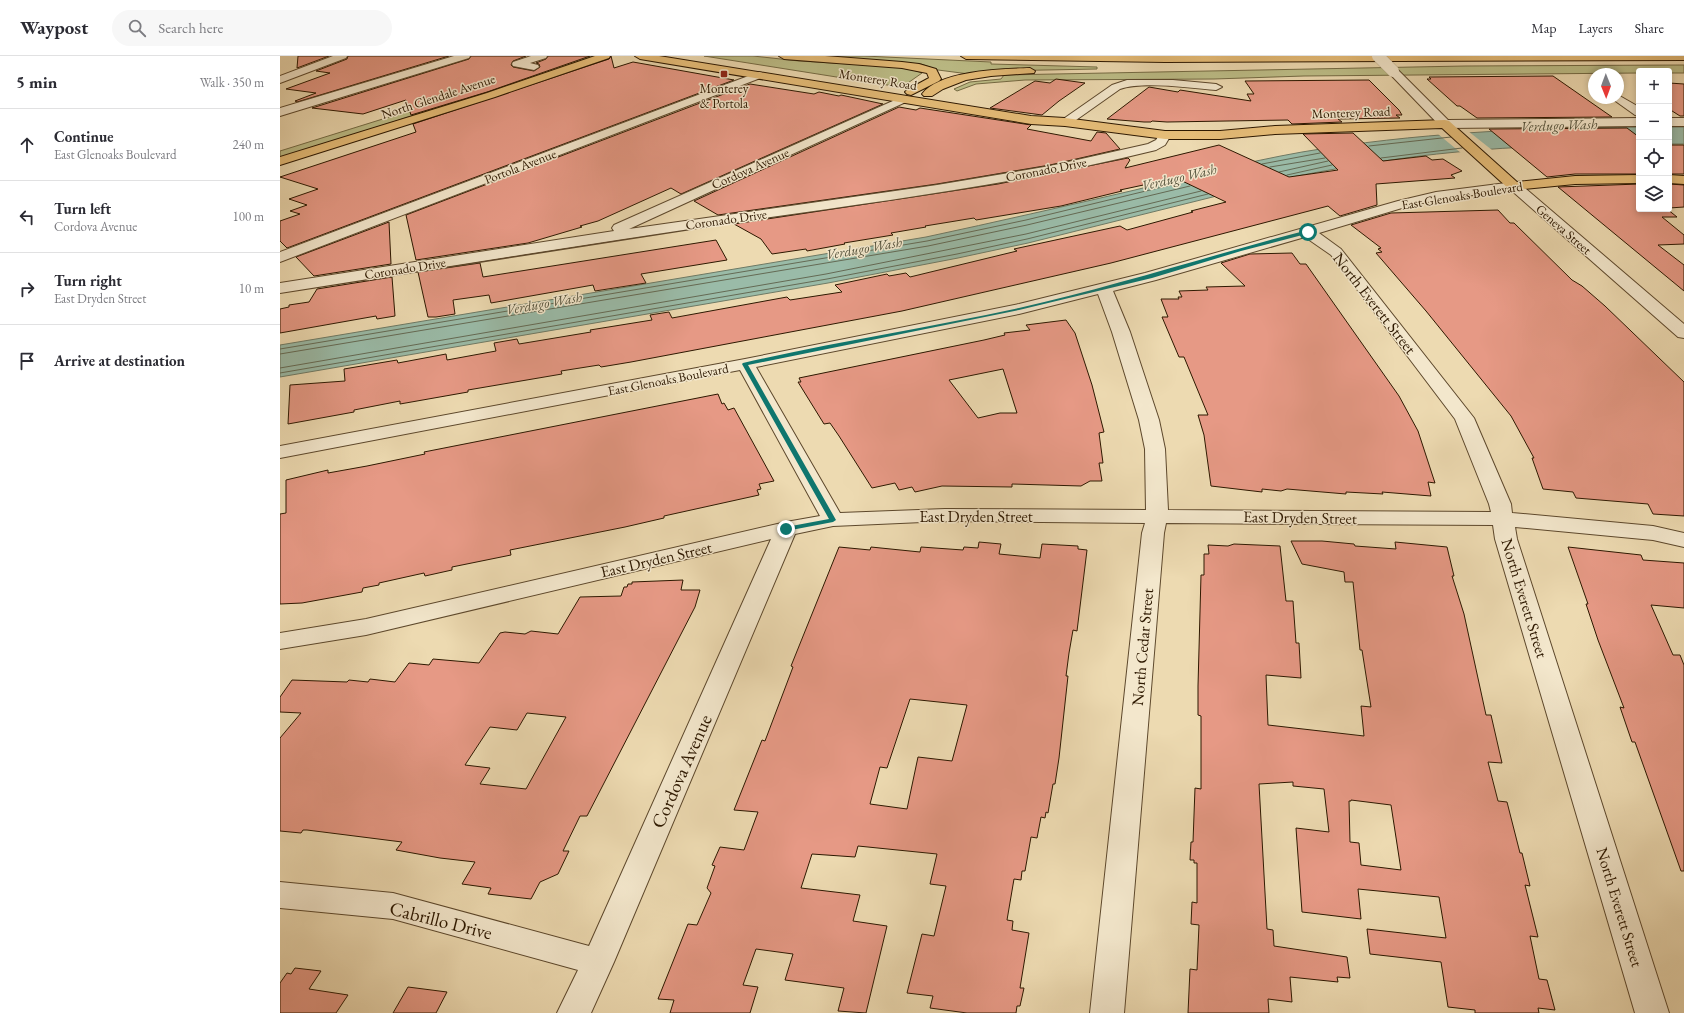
<!DOCTYPE html>
<meta charset="utf-8">
<style>
:root{--surface:#fff;--page:#f7f7f7;--text:#2b2b33;--muted:#7c7c81;--line:#e1e1e2}
body{margin:0;font-family:"EB Garamond",serif;background:var(--page);color:var(--text)}
.controls{position:absolute;right:12px;top:12px;display:grid;overflow:hidden;border-radius:4px;box-shadow:0 2px 6px #0003}
.controls button{width:36px;height:36px;display:grid;place-items:center;padding:0;border:0;border-bottom:1px solid var(--line);background:var(--surface);color:var(--text);font:20px sans-serif}
.compass{position:absolute;left:1308px;top:12px;width:36px;height:36px;border-radius:50%;background:var(--surface);box-shadow:0 2px 6px #0003;rotate:179deg}
.stop{position:absolute;width:12px;height:12px;margin:-9px;border:3px solid #0f766e;border-radius:50%;background:#fff}
.stop.end{background:#0f766e;border-color:#fff;box-shadow:0 1px 4px #0008}
.list{margin:0;padding:0;list-style:none}
h2{display:flex;justify-content:space-between;align-items:center;height:52px;margin:0;padding:0 16px;font-size:17px}
h2 small{font-size:13px;font-weight:400;color:var(--muted)}
.list li{display:grid;grid-template-columns:26px 1fr auto;gap:12px;align-items:center;box-sizing:border-box;height:72px;padding:0 16px;border-top:1px solid var(--line)}
.list b{display:block;font-size:15px;white-space:nowrap}
.list p{margin:0;font-size:13px;white-space:nowrap;color:var(--muted)}
.list em{font-size:13px;font-style:normal;color:var(--muted)}
.icon{flex:none;width:22px;height:22px;fill:none;stroke:currentColor;stroke-width:2;stroke-linecap:round;stroke-linejoin:round}
.map{position:relative;flex:none;width:1404px;height:957px;overflow:hidden}
header{display:flex;align-items:center;gap:24px;box-sizing:border-box;height:56px;padding:0 20px;background:var(--surface);border-bottom:1px solid var(--line)}
header strong{font-size:19px}
nav{display:flex;gap:22px;margin-inline-start:auto;font-size:14px}
.search{width:280px;height:36px;background:var(--page);display:flex;align-items:center;gap:10px;box-sizing:border-box;padding:0 14px;border-radius:22px;color:var(--muted);font-size:15px}
main{display:flex}
aside{flex:1;background:var(--surface)}
.map>svg:first-child{display:block}
</style>
<header>
<strong>Waypost</strong>
<div class="search"><svg class="icon" aria-label="search" viewBox="0 0 24 24"><circle cx="10" cy="10" r="6"/><path d="M15 15l6 6"/></svg>Search here</div>
<nav><a>Map</a><a>Layers</a><a>Share</a></nav>
</header>
<main>
<aside>
<h2>5 min<small>Walk · 350 m</small></h2>
<ul class="list">
<li><svg class="icon" aria-label="ahead" viewBox="0 0 24 24"><path d="M12 20V5M6 11l6-6 6 6"/></svg><div><b>Continue</b><p>East Glenoaks Boulevard</p></div><em>240 m</em></li>
<li><svg class="icon" aria-label="left" viewBox="0 0 24 24"><path d="M17 20v-9H6M10 6l-5 5 5 5"/></svg><div><b>Turn left</b><p>Cordova Avenue</p></div><em>100 m</em></li>
<li><svg class="icon" aria-label="right" viewBox="0 0 24 24"><path d="M7 20v-9h11M14 6l5 5-5 5"/></svg><div><b>Turn right</b><p>East Dryden Street</p></div><em>10 m</em></li>
<li><svg class="icon" aria-label="arrive" viewBox="0 0 24 24"><path d="M6 21V4h12l-3 4 3 4H6"/></svg><div><b>Arrive at destination</b></div></li>
</ul>
</aside>
<div class="map">
<svg width="1404" height="957" viewBox="0 0 1404 957">
<rect width="100%" height="100%" fill="#eddab1"/>
<filter id="stains"><feTurbulence type="fractalNoise" baseFrequency=".005" numOctaves="4"/><feColorMatrix values="0 0 0 0 .2 0 0 0 0 .09 0 0 0 0 .02 0 0 0 .5 -.17"/></filter>
<radialGradient id="worn" r=".72"><stop offset=".6" stop-color="#630" stop-opacity="0"/><stop offset="1" stop-color="#630" stop-opacity=".3"/></radialGradient>
<path fill="#bdbe88" stroke="#756b44" d="M305,0H314L251,22L0,102V95Z
M424,0H473L519,5L620,11L631,13L642,17L625,29H607Z
M524,0H584L711,6V8L817,11V13L714,15L689,18L658,14L641,8Z
M1404,9V17H1389V15H1359V17L1024,20L934,23L745,24L696,28L677,35L674,33L690,26L721,23L724,19L1185,10Z"/>
<path fill="#9abba8" stroke="#6e7a65" d="M1359,71V88C1298,89 1237,90 1177,96C1123,101 1070,110 1017,120L748,187L678,202L548,227L0,321V289L646,181C716,166 786,150 855,134C911,120 966,106 1022,96C1135,77 1245,72 1359,71Z
M1389,71H1404V88H1389Z"/>
<path fill="#eddab1" d="M1188,75L1212,94L1181,97L1158,78Z"/>
<g fill="none" stroke-linecap="round" stroke-linejoin="round">
<path stroke="#646a54" stroke-width="1" d="M1089,90L1171,81
M1101,102L1182,92
M982,108L1040,97
M990,111L1045,102
M999,116L1048,105
M1007,119L1052,109
M0,293L647,185L746,164L903,126
M0,298L648,190L747,169L910,130
M0,312L546,218L746,178L921,135
M0,317L547,223L677,198L747,183L928,138"/>
</g>
<path fill="#e69985" stroke="#2d1800" fill-rule="evenodd" d="M18,0H49L17,12Z
M68,0H169L17,46L15,45L36,37L6,33L50,17L36,15L67,3Z
M191,0H246L233,5L231,9L233,11L254,15L260,11L259,8L256,7L266,3L268,0H310L207,36L131,59L126,44L83,58L32,52L189,3Z
M331,0L334,12L353,6L454,24L7,192L0,185V165L20,158L10,155L27,149L9,143L38,133L0,121L133,77L136,76L133,68L329,3Z
M1273,20L1332,61L1197,62L1180,50H1177L1147,23H1151L1149,21Z
M776,23L805,27L779,45L762,59L710,52L755,25L770,27Z
M1089,24L1119,54L1122,59H1116L1120,62L1058,63L1062,66L1012,68L1008,64L887,66L872,65L871,66H864L827,63L869,31L898,36L900,34L971,45L967,38H974L965,25Z
M1389,27L1404,28V60H1400L1389,53Z
M470,28L534,38L539,36L559,40L561,39L603,48L401,138L391,132L318,165L300,170L302,171L248,187L136,204L126,159Z
M619,51L636,54L640,52L751,69L747,73L811,85L817,76L826,77L840,93L770,109L657,128L438,159L414,145Z
M1347,72L1359,81V118H1295L1267,121L1209,73Z
M1073,77L1103,105L1146,100L1152,104L1163,103L1182,115L1171,119L1175,122L1096,128L1097,149L1060,160L1048,150L831,207L622,255L351,306L321,311L319,309L281,315L282,318L188,334V336L120,348V345L74,354V356L8,368L10,329L65,325L64,313L117,304L118,307L166,298L167,304L216,295L214,287L237,283L239,288L311,276L310,274L372,264L370,259L389,256L392,262L507,241L510,244L562,236L555,229L607,218L609,220L626,217L630,221L737,195L734,193L840,170L847,174L913,156L911,155L946,146L896,122L840,134L842,135L781,150L696,164L694,162L645,170L646,171L611,177L613,179L564,187L565,188L527,195L526,193L492,198L481,183L454,168L718,128L848,102L850,104L845,112L939,89L1009,121L1058,114L1023,78Z
M1389,89H1404V118H1389Z
M1359,128V153H1387L1397,161H1382L1404,179V188L1378,189L1404,209V235L1278,131Z
M1389,128L1404,129V151L1389,152Z
M1218,154L1230,167H1234L1292,224L1302,230L1325,250L1404,326V460L1373,458L1368,448L1296,442L1293,436L1263,433L1252,402H1254L1231,360L1146,255L1096,197L1102,196L1098,193L1101,192L1071,169L1111,157Z
M109,166L111,208L34,220L16,201Z
M436,184L447,204L361,218L366,227L315,235L313,229L211,247L209,239L173,244L175,258L156,261H148L138,216L200,207L203,221Z
M1012,197L1020,208H1026L1119,340L1138,375L1155,427L1148,426L1151,440L1102,436L1103,438L1066,436V438L1007,433L1001,435L982,433V436L931,430L924,379L918,359H928L904,301H899L882,261H888L881,243H899L898,241H902L899,235L928,234L926,231L965,230L941,207L970,198Z
M112,221L115,260L97,263L96,260L0,277V253L9,251V249L29,246L37,233Z
M786,264L795,277L812,329L824,376L819,377L823,407H819L822,425H810L801,430L732,428V431L662,430L635,436L632,431L619,434L615,427L592,432L559,380L550,367L544,368L518,326H521L519,322L704,284L725,279L724,277L750,274L746,269ZM723,313L737,357H720L698,362L669,324Z
M438,338L442,348L444,347L448,354L454,352L494,425L479,428L481,433L477,434L479,439L384,460V462L345,471L230,494L231,499L172,511V514L145,520L144,517L99,527V529L83,532L82,536L22,547L0,548V458L6,457V424L48,414V417L87,410L145,398L144,396Z
M1011,485H1042L1074,488L1075,490L1116,493L1115,486L1167,491L1174,520H1172L1184,558L1206,659H1211L1222,707L1208,706L1218,745L1227,746L1240,797H1242L1250,830L1245,829L1258,881L1250,880L1259,923L1267,924L1275,954L1258,952L1259,957H1195V954L1168,951L1161,906L1090,898L1087,873L1166,882L1159,841L1078,833L1081,863L1022,856L1016,772L1049,776L1044,733L1013,730V726L979,728L987,873L993,874L994,890L1067,901L1070,922L1057,921L1058,926L1010,921L1012,946L988,943L989,957H908L910,913L917,914L919,869L911,868L912,846L917,847V807H914V804H910L911,786H913L915,732L921,733V660L918,659V630L921,519H924V498H929L928,489L948,490L954,488L1000,490L1006,545H1013L1016,587H1019L1021,622L986,619L988,669L1084,680L1081,650L1091,651L1082,594H1080L1073,526H1065L1064,516L1022,508ZM1071,744L1111,749L1121,814L1081,809L1079,787L1070,786L1069,745H1071Z
M699,486L721,488L719,498L760,502L762,488L798,490V493L807,494L797,575L793,574L789,597L786,620H788L779,702L775,728H773L768,757L766,756L765,762L761,761L757,782L751,781L745,815H742L741,824L734,823L727,864L733,865L732,874L749,877L740,932H744L740,950H737L736,957H687L650,952L653,940L627,937L642,878L654,880L666,830L650,828L657,798L578,790L575,801L532,798L521,832L580,839L573,865L607,870L586,957L558,955L564,932L505,924L513,898L476,893L463,929L478,931L470,957H390L394,944L378,943L408,868L417,869L431,837L427,832L435,810L432,809L440,791L464,794L478,756L454,754L482,684L485,685L513,611L511,610L559,491L590,494L591,491L640,496L641,491L683,494L684,491L698,492ZM630,643L687,649L672,705L638,701L627,753L590,748L600,711L607,712Z
M1288,491L1361,499L1363,504L1404,507V552L1371,549L1393,599H1400L1404,609V815H1401L1355,686H1352L1340,651L1344,652L1318,584L1306,548H1308Z
M403,524L401,534H420L415,551L307,760H300L283,795H289L278,818L260,826L251,843L208,838L211,832L182,828L195,806L160,802L116,794L122,786L27,774H23L21,777L0,775V682L21,657L0,656V641L12,624L67,626L69,624L88,626L90,623L115,626L129,607L149,609L153,603L199,607L220,577L225,576L245,578L251,575L278,578L300,541L341,540L344,531H347L348,528H352V526ZM247,657L286,661L246,733L200,728L210,712L185,709L210,671L237,674Z
M15,912L41,915L29,933L68,939L56,957H0V927L7,917L11,918Z
M128,931L167,936L156,957H113Z"/>
<g fill="none" stroke-linecap="round" stroke-linejoin="round">
<defs>
<path id="minor" d="M53,0H67L66,2L0,27V20Z
M174,0H190L189,2L0,60V52Z
M251,0H267L266,2L250,7L258,9L259,11L254,14L233,10L232,8L233,6Z
M1113,12L1117,13L1168,64L1359,62V70L1165,72L1161,71L1109,17L1108,15L1109,13Z
M479,16L483,17L484,19L483,21L0,206V196Z
M847,24H893L936,28L942,31L936,34C911,32 863,25 840,33L789,69H781L779,66L832,29Z
M1338,39L1359,51V60L1355,59L1334,44L1332,42H1338Z
M624,40L628,41L630,43L628,45L349,173L657,129L770,110L868,88L876,84L881,76H889L891,79L885,89L876,94C736,129 593,146 450,167C300,189 150,213 0,237V227L334,175L332,172L334,169Z
M1389,62H1404V70H1389Z
M1234,126L1239,127L1404,268V282L1398,281L1231,134L1156,144L1122,152L1039,177L1061,193L1194,362L1231,448L1232,457L1373,470L1404,477V491L1373,484L1235,471L1237,483L1389,957H1355L1215,483L1213,469L886,467L884,477L844,957H810L862,477L865,467L665,465L553,470L515,478L334,906L311,957H277L298,914L113,863L0,852V826L113,837L309,890L491,483L86,579L0,593V577L86,563L506,466L540,460L460,314L0,402V390L465,303L739,248L865,217L1118,145L1156,136ZM1025,181L1051,199L1175,363L1209,448L1211,456L888,454L885,393L879,364L850,276L833,235L876,224ZM818,238L832,276L859,364L865,393L866,454L665,453L560,457L476,311L739,258Z"/>
<path id="major" d="M315,0H330L329,2L215,41L0,109V101L207,37Z
M355,0H379L751,60L785,62L885,75H940L995,70L1165,64L1169,65L1237,126L1295,120L1359,119V127L1295,128L1234,134L1229,133L1162,72L995,78L940,83H885L785,70L751,68L360,3Z
M1389,119L1404,120V128L1389,127Z"/>
<path id="highway" d="M499,0H545L622,6L639,8L656,13L661,23L659,25L631,39L627,38L625,36L627,34L649,22L647,17L622,12L504,3Z
M681,0H1404V4L885,6L686,3Z
M750,12L755,15L754,17L711,20L686,24L663,33L652,40H644L642,38C660,14 723,13 750,12Z"/>
</defs>
<use href="#minor" stroke="#5d482c" stroke-width="2"/>
<use href="#major" stroke="#2d1800" stroke-width="2"/>
<use href="#highway" stroke="#2d1800" stroke-width="2"/>
<use href="#minor" fill="#f3e7cc" fill-rule="evenodd"/>
<use href="#major" fill="#e6bd78" fill-rule="evenodd"/>
<use href="#highway" fill="#e6bd78" fill-rule="evenodd"/>
<defs>
<path id="minor-bridge" d="M1098,0L1113,15"/>
</defs>
<use href="#minor-bridge" stroke="#5d482c" stroke-width="12" stroke-linecap="butt"/>
<use href="#minor-bridge" stroke="#f3e7cc" stroke-width="12"/>
</g>
<path fill="#0f766e" d="M1028,174L1030,177L961,195L872,222L739,254L468,309L556,464L553,466L506,475L503,473L506,471L549,463L462,308L463,307C554,286 647,272 739,252C836,230 931,199 1028,174Z"/>
<rect fill="#8f2418" stroke="#f3e7cc" stroke-width="1.5" x="440" y="14" width="8" height="8" rx="2"/>
<g text-anchor="middle" stroke-width="3" stroke-linejoin="round" paint-order="stroke">
<g font-size="13" fill="#2d1800" stroke="#f3e7cc">
<text transform="translate(598 23) rotate(9)" y="5">Monterey Road</text>
<text transform="translate(158 40) rotate(-18)" y="5">North Glendale Avenue</text>
<text transform="translate(1071 56) rotate(-2)" y="5">Monterey Road</text>
<text transform="translate(240 110) rotate(-21)" y="5">Portola Avenue</text>
<text transform="translate(470 112) rotate(-24)" y="5">Cordova Avenue</text>
<text transform="translate(766 113) rotate(-11)" y="5">Coronado Drive</text>
<text transform="translate(1182 139) rotate(-9)" y="5">East Glenoaks Boulevard</text>
<text transform="translate(446 163) rotate(-8)" y="5">Coronado Drive</text>
<text transform="translate(1284 173) rotate(41)" y="5">Geneva Street</text>
<text transform="translate(125 212) rotate(-9)" y="5">Coronado Drive</text>
<text transform="translate(388 323) rotate(-11)" y="5">East Glenoaks Boulevard</text>
</g>
<g font-size="13" fill="#2d1800" stroke="#f3e7cc">
<text x="444" y="37">Monterey<tspan x="444" dy="15">&amp; Portola</tspan></text>
</g>
<g font-size="14" font-style="italic" fill="#53513b" stroke="#f3e7cc">
<text transform="translate(1279 69) rotate(-2)" y="5">Verdugo Wash</text>
<text transform="translate(899 121) rotate(-13)" y="5">Verdugo Wash</text>
<text transform="translate(584 192) rotate(-10)" y="5">Verdugo Wash</text>
<text transform="translate(264 247) rotate(-10)" y="5">Verdugo Wash</text>
</g>
<g font-size="16" fill="#2d1800" stroke="#f3e7cc">
<text transform="translate(1095 247) rotate(52)" y="6">North Everett Street</text>
<text x="696" y="466">East Dryden Street</text>
<text transform="translate(1020 461) rotate(1)" y="6">East Dryden Street</text>
<text transform="translate(376 503) rotate(-13)" y="6">East Dryden Street</text>
<text transform="translate(1245 542) rotate(73)" y="6">North Everett Street</text>
<text transform="translate(862 591) rotate(-85)" y="6">North Cedar Street</text>
<text transform="translate(1340 851) rotate(73)" y="6">North Everett Street</text>
</g>
<g font-size="19" fill="#2d1800" stroke="#f3e7cc">
<text transform="translate(401 715) rotate(-66)" y="7">Cordova Avenue</text>
<text transform="translate(161 864) rotate(14)" y="7">Cabrillo Drive</text>
</g>
</g>
<rect width="100%" height="100%" filter="url(#stains)"/>
<rect width="100%" height="100%" fill="url(#worn)"/>
</svg>
<div class="controls">
<button>+</button>
<button>−</button>
<button><svg class="icon" aria-label="locate" viewBox="0 0 24 24"><circle cx="12" cy="12" r="6"/><path d="M12 2v4M12 18v4M2 12h4M18 12h4"/></svg></button>
<button><svg class="icon" aria-label="layers" viewBox="0 0 24 24"><path d="M12 4l9 5-9 5-9-5zM3 14l9 5 9-5"/></svg></button>
</div>
<svg class="compass" viewBox="-18 -18 36 36"><path d="M0-13l5 13h-10z" fill="#e53935"/><path d="M0 13l5-13h-10z" fill="#7c7c81"/></svg>
<div class="stop" style="left:1028px;top:176px"></div>
<div class="stop end" style="left:506px;top:473px"></div>
</div>
</main>
